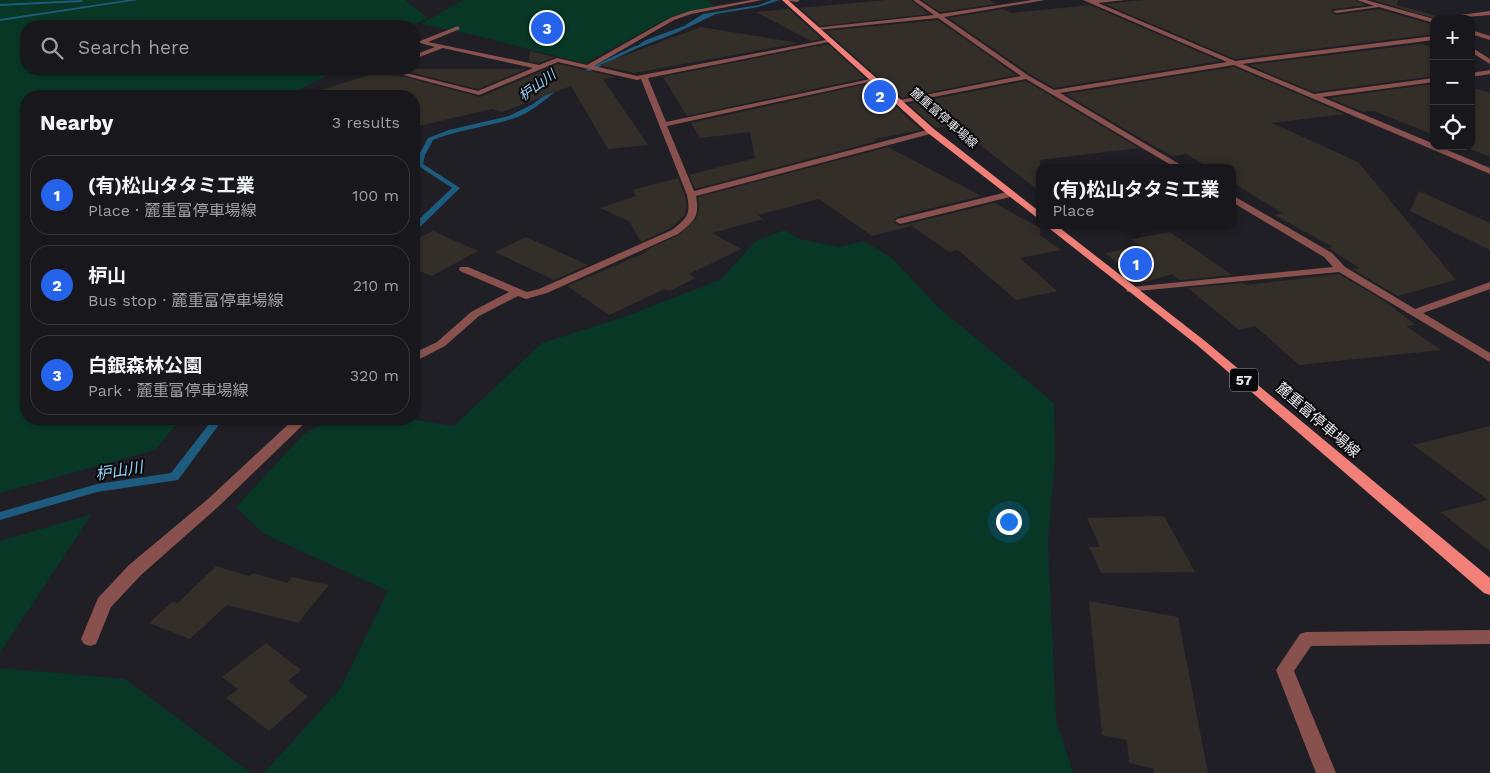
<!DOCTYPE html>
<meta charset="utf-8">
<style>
:root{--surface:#18171c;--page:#212025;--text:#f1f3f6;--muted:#9f9fa3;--line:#36363b;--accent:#2563eb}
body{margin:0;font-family:"Work Sans","Noto Sans JP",sans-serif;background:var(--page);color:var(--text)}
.controls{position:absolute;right:15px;top:15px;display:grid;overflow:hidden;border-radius:10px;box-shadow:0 1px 4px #0004}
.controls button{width:45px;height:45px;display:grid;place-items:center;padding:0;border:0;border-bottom:1px solid var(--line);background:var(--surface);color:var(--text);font:25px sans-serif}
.you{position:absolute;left:1008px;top:521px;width:18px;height:18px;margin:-12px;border:4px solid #fff;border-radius:50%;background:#1a73e8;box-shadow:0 0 0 8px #1a73e833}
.badge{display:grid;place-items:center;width:32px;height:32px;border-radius:50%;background:var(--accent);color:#fff;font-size:16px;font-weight:700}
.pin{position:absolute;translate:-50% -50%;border:2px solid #fff;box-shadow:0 1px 5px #0006}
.popup{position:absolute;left:1036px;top:164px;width:200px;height:65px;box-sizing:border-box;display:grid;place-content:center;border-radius:10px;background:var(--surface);filter:drop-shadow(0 1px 4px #0005);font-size:16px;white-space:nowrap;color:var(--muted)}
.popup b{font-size:19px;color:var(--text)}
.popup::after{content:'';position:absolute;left:50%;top:100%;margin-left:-10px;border:10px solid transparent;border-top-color:var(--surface)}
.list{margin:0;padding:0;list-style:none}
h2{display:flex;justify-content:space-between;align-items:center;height:65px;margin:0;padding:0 20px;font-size:21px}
h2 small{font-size:16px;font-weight:400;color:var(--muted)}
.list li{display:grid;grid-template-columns:32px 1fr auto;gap:15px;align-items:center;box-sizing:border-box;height:80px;margin:0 10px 10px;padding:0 10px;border:1px solid var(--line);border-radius:20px}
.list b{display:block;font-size:19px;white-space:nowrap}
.list p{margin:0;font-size:16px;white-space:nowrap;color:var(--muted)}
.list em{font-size:16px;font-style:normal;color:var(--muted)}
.icon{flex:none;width:28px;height:28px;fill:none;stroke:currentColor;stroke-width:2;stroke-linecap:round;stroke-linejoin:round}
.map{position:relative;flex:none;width:1490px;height:773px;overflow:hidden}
.search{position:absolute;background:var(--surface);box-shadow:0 1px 4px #0004;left:20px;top:20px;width:400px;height:55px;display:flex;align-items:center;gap:12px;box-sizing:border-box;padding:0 18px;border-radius:20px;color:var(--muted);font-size:19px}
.panel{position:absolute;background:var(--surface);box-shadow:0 1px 4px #0004;left:20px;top:90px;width:400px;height:335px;border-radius:20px}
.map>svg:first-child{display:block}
</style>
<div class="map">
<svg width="1490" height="773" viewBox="0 0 1490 773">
<rect width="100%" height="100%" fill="#201f26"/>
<path fill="#083726" d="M0,0H405L428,18L411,26H26V69H339L288,96H26V419H181L155,450L0,493Z
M463,0H708L714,6L672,16L585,63C530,50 476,34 421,24Z
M785,230L799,239L839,247L864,241L892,258L938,307L1054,403L1055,460L1048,542L1056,719L1073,773H264L340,689L388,591L264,534L236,507L303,435L331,419H410L454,426L542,343L621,318L720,280L756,241Z
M92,514L0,653V541Z
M2,668L125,679L251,773H0V669Z"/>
<path fill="#1d5c7e" d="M772,0H780L758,7L716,14L676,33L627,52L646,40L684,26L703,14L759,5Z"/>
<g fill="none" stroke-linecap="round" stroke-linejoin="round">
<path fill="#1d5c7e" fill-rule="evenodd" d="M82,0L83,1L81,2L0,6V4Z
M127,0H138L0,21V19Z
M635,46L639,47L578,77L573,76Z
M559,84L562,86L561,87C546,99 531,113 512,119C486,127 458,130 433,140L425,155L423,164L460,188L417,230H414V224L452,188L417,165L419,155L428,138L449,130L509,116L533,104Z
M213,419H223L178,480L97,492L0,520V512L97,484L171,473Z"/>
</g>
<path fill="#342e28" d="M886,0H911L929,14L820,26L800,8Z
M922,0H990L996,4L940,12Z
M1143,0H1355L1366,5L1333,9L1331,11L1336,15L1379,9L1434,25V34L1235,59L1105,4Z
M1373,0H1398L1397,5L1441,17L1436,19Z
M1090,5L1220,61L1054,88L1030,74L949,18L1004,9L1011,13Z
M789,9L822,39L811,41L756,12Z
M938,20L1016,75L902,98L826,31Z
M701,27L799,43L634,73L599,65Z
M828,44L865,78L687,116L663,77L817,46L823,47L820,46Z
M1421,44L1434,47V76L1314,92L1249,65Z
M530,51L554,57H555L539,63L529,61Z
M558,64L616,77L603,79L648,145L608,149L571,86L502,112L492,109L414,127V96H322L321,90L382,71L480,97Z
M1234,67L1345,114L1272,123L1358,162L1456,280L1398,296L1352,269L1360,268L1328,248L1333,247L1274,215L1282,213L1232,182V168H1209L1186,154L1173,156L1154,146L1065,94Z
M397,69H526L478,89Z
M1026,81L1139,148L1040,160V192L955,125L936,128L908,104Z
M871,83L921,130L874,139L877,141L695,189L689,175L755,158L750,132L700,138L691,123Z
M1434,84V135L1374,111L1363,112L1329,98Z
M1471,87L1490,93V157L1463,146H1471Z
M888,147L981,196L897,217L894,220V223L900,226L994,203L1040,228V235L1061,250L1020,258L1057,291L1016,300L958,250L949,252L912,226L872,236L819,199L758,215L763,219L712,233L741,249L689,274L696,278L669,291L665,289L609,315L567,286L647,252L646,250L679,235L696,219L699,209L698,197Z
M678,178L685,196L687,207L685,215L671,228L641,242L629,221L600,208L636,196L632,190Z
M1419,191L1490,223V250L1410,211Z
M433,231L478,251L432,276L414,269V240Z
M1170,232L1232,275L1179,280L1172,274L1142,283L1105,253L1141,246L1131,239Z
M526,237L588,265L554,280L495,252Z
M1339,274L1383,300L1416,325L1406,326L1441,350L1299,365L1255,326L1239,330L1188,288L1243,283L1246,285Z
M1490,426V551L1440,512L1488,500L1413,445Z
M1164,516L1195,572L1101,573L1089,547H1100L1087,518Z
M216,566L249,576L253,573L287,583L292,577L329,585L298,623L227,605L190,639L149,623L172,602L178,603Z
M1089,601L1178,617L1208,773H1154V769L1129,763L1127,740L1102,735Z
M266,643L301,670L288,681L308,697L269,731L226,698L238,689L222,677Z"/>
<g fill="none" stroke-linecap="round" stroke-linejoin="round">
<path fill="#88514d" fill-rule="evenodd" d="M751,0H762L691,14L674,20L594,66L637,76L831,39L834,41L648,78L666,122L875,78L878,80L667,126L694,191L931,129H934V133L696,196C700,217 694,222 678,234L547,293L526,299L518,296L479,316L445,346L414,362V353L437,342L471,312L509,292L460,271L459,269L460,267H468L527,292L539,289L672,230C687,218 691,215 687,195L641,79L637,80L558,62L479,95L380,69H390L478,91L533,68L443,48L414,59V55L435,47L420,43V41L458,26L460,29L428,42L539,65L557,58L587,65L670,18L690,11Z
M783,0H800L797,2Z
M913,0H919L940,14L1032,0H1045L944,17L1029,76L1054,90L1227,62L1083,0H1125L1098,3L1235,61L1434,36V40L1242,64L1314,94L1434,78V82L1322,97L1434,144V146H1438L1490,168V174L1234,65L1060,93L1186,168H1176L1026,79L897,104L896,102L900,100L1021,76L938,18L817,30L814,28L934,15Z
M1357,0H1366L1434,19V23L1379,7L1336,13L1333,11L1374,6Z
M1490,11V15L1442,19L1445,17Z
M1471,30L1490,36V40L1471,34Z
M1471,47L1490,59V64L1471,52Z
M1490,70V74L1471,77V73Z
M1011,191L1015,194L1014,196L900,224L895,221L897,219Z
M1232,195L1332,253L1345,267L1415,309L1490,282V289L1423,313L1490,353V362L1339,272L1127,292L1126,290L1127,288L1131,287L1333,267L1324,257L1232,202Z
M294,419H309L218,507L141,575L111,607L96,644L90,646L84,644L81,639L98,598L129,565L208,499Z
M1490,630V644L1311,646L1294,671L1336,773H1316L1276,670L1300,634L1306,632Z"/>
<path fill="#f08078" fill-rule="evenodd" d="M782,0H788L934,129L1040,212V220L928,133Z
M1045,225H1056L1205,341L1490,578V595L1484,593L1197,345Z"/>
</g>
<g text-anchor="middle" stroke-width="4" stroke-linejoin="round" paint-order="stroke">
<g font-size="12" fill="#e7e7ec" stroke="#0a0a0d">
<text transform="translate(944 118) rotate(41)" y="4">麓重富停車場線</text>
</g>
<g font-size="14" font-style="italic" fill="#94d0f5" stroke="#0a0a0d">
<text transform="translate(537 85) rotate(-36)" y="5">枦山川</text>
</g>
<rect fill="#0a0a0d" stroke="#a5a5a9" stroke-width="1" x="1230" y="368.5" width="28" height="23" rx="4"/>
<g font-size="14" font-weight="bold" fill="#e7e7ec">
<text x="1244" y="385">57</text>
</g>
<g font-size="15" fill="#e7e7ec" stroke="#0a0a0d">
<text transform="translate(1318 420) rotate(41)" y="5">麓重富停車場線</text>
</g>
<g font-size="16" font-style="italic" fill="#94d0f5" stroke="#0a0a0d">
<text transform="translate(119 470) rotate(-9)" y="6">枦山川</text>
</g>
</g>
</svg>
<div class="controls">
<button>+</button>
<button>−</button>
<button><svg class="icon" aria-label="locate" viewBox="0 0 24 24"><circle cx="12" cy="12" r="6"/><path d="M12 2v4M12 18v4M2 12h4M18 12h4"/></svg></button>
</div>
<div class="you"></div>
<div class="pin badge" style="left:1136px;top:264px">1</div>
<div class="popup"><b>(有)松山タタミ工業</b>Place</div>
<div class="pin badge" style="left:880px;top:96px">2</div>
<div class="pin badge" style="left:547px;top:28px">3</div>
<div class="search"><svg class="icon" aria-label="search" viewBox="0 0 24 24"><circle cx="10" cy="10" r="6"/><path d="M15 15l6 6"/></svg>Search here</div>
<section class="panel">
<h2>Nearby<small>3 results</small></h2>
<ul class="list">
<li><span class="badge">1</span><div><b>(有)松山タタミ工業</b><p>Place · 麓重富停車場線</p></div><em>100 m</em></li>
<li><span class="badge">2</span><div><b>枦山</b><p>Bus stop · 麓重富停車場線</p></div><em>210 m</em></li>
<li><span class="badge">3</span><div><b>白銀森林公園</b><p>Park · 麓重富停車場線</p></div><em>320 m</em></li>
</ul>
</section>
</div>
